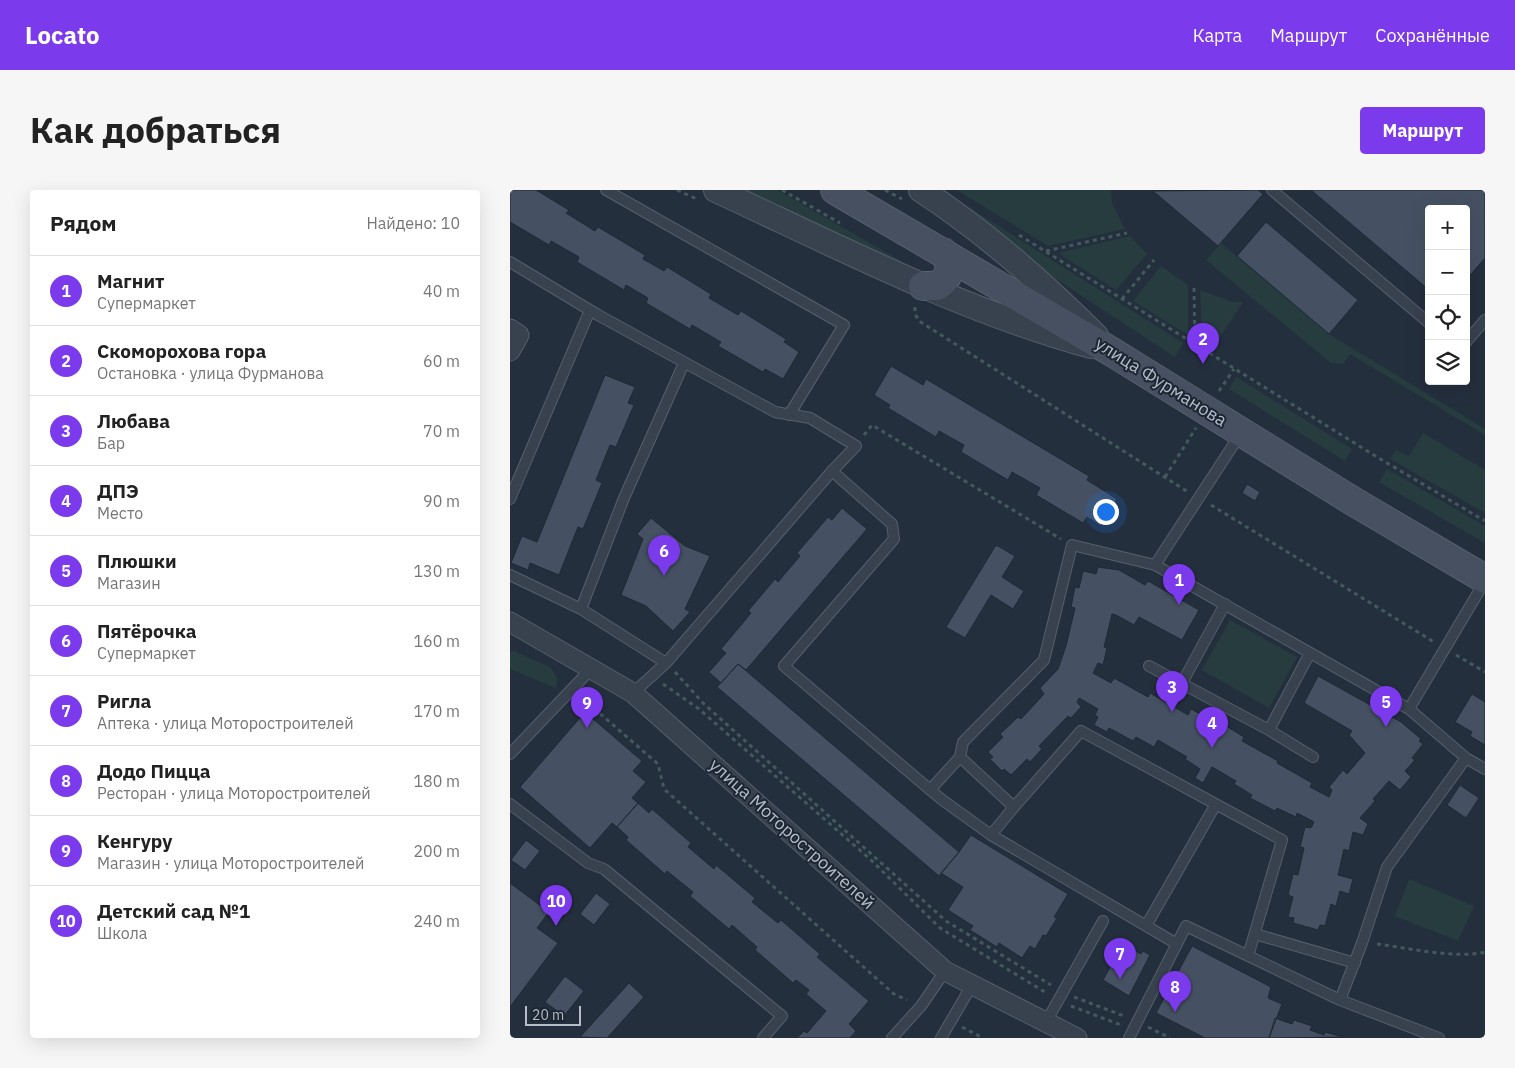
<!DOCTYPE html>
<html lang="ru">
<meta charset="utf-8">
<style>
:root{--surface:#fff;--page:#f6f6f6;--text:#222;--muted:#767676;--line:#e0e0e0;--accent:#7c3aed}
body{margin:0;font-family:"IBM Plex Sans",sans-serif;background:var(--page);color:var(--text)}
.controls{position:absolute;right:15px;top:15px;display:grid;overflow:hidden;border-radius:5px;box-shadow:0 5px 20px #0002}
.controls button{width:45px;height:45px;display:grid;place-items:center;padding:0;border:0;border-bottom:1px solid var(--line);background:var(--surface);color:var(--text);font:25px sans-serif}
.scale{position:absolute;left:15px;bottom:12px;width:56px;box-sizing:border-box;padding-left:5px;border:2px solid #b4bcc9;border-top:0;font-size:14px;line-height:18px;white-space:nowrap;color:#b4bcc9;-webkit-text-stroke:4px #1d2633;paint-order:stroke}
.you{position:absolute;left:595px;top:321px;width:18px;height:18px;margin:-12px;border:4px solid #fff;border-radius:50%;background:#1a73e8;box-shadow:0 0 0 8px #1a73e833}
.badge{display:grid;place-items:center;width:32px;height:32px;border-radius:50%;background:var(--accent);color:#fff;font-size:16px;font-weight:700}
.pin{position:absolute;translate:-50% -41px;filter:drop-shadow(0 1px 2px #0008)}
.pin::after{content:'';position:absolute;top:26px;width:18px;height:15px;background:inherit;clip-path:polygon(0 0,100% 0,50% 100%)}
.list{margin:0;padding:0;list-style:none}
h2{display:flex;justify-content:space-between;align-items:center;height:65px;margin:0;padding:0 20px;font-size:21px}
h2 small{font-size:16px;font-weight:400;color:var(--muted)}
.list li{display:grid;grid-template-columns:32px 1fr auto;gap:15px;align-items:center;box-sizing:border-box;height:70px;padding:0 20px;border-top:1px solid var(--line)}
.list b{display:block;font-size:19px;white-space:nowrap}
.list p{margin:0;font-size:16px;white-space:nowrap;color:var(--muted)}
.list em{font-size:16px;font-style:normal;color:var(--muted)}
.icon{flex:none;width:28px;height:28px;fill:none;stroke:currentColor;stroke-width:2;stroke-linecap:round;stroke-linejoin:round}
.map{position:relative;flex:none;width:975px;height:848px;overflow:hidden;border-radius:5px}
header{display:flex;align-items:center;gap:30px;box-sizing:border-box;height:70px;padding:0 25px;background:var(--accent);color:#fff}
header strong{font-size:24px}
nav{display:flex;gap:28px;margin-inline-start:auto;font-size:18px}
.intro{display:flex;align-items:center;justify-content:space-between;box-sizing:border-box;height:120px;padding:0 30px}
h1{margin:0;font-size:35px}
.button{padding:12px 22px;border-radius:5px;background:var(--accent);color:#fff;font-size:18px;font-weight:700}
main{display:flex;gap:30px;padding:0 30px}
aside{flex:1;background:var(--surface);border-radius:5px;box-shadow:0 5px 20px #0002}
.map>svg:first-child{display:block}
</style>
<header>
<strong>Locato</strong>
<nav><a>Карта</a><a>Маршрут</a><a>Сохранённые</a></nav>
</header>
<div class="intro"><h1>Как добраться</h1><a class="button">Маршрут</a></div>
<main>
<aside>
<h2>Рядом<small>Найдено: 10</small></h2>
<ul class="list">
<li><span class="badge">1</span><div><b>Магнит</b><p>Супермаркет</p></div><em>40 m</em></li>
<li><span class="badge">2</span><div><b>Скоморохова гора</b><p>Остановка · улица Фурманова</p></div><em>60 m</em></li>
<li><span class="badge">3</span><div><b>Любава</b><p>Бар</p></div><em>70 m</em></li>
<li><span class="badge">4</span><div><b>ДПЭ</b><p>Место</p></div><em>90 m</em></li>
<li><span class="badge">5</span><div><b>Плюшки</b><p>Магазин</p></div><em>130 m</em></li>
<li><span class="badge">6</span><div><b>Пятёрочка</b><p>Супермаркет</p></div><em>160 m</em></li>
<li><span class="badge">7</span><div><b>Ригла</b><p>Аптека · улица Моторостроителей</p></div><em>170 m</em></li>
<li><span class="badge">8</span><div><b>Додо Пицца</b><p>Ресторан · улица Моторостроителей</p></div><em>180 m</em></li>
<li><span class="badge">9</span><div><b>Кенгуру</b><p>Магазин · улица Моторостроителей</p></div><em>200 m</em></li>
<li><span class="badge">10</span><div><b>Детский сад №1</b><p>Школа</p></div><em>240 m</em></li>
</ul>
</aside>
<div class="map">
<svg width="975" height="848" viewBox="0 0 975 848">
<rect width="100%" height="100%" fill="#242f3e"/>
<path fill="#263c3f" d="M232,0H267L402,77H397Z
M447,0H601L602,13L615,39L538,56Z
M457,16L673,153L665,167L526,76L455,19Z
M620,46L637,64L606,100L548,63Z
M711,53L819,144L975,239V245L840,164L833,174L821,173L696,70Z
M651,76L678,95V145L623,111Z
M690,100L723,112H733L702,160L692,154Z
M726,187L842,259L835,271L719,199Z
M913,243L975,280V323L880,269L886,260L899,266Z
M877,279L975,336V353L869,292Z
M720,430L787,467L759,518L692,480Z
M4,461L40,477L47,487L46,498L0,479V462Z
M899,689L964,716L948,751L885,726Z"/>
<path fill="#455162" stroke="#1f2835" d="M0,0H26L59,20L56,23L85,41L88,37L135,65L133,69L154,81L157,77L201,104L199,108L228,125L231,121L276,149L274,152L289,162L273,189L255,179L253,182L208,156L211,152L182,135L180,139L136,113L138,108L116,95L114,100L67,72L69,67L41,51L39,55L0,32Z
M748,0L753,4L708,56L643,1Z
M801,0H975V68L956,90V19H919V100Z
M756,32L848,110L819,144L727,66Z
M381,176L413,195L416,189L579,286L577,290L607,309L591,336L577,327L573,333L526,305L530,298L502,282L498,290L451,262L454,255L429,241L426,247L378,218L380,215L364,205Z
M95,185L125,197L118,213L124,215L106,257L100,255L86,290L92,293L73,339L68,337L49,385L20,373L18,380L1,373L12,346L27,352Z
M737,294L750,302L745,311L732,303Z
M332,318L357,339L236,480L228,474L211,493L199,482L216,463L211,459L241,423L238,421L265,389L268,392L290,366L287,363L318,327L322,330Z
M141,328L175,356L200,366L175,419L180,422L163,441L136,416L111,405L133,349L127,344Z
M486,355L505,366L492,387L514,401L503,419L481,405L455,448L436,437Z
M588,377L609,380L635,395L638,391L689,420L672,450L629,427L624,435L606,425L602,424L594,457L597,458L593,475L588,473L583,483L601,493L604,488L638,507L640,503L678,525L681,519L698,528L695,532L712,542L716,536L734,547L732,551L768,571L767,573L802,593L800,597L819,607L822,600L819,597L833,580L837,584L855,563L839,545L842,541L794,513L808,486L891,532L911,549L909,551L913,554L902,568L905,570L895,581L901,587L890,600L879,591L863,609L865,611L850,628L858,634L853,645L843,642L839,661L834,659L828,685L843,689L839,704L830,701L826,716L821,714L815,736L810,735L808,740L783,733L784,728L778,727L783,707L778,705L783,684L788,685L794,658L790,657L795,637L801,638L804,632L787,623L786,627L767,618L765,621L740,608L742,605L724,594L726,591L702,577L693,593L685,588L690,579L675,569L677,567L648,550L644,557L626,547L623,551L599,538L597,542L584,535L588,527L585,525L588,519L569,508L567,512L571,517L561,528L558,526L529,556L532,559L520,572L517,569L501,585L494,579L492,581L480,569L483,567L478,562L493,547L490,544L508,527L511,529L534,504L530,498L548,479L556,456L565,418L561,417L565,397L569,398L573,381L586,384Z
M228,474L449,662L429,686L207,497Z
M962,504L975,512V555L960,546L962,542L945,532Z
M75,522L132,571L123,581L136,592L122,608L128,613L107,637L102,633L80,658L10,597Z
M950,595L969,608L956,628L937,615Z
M128,613L139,623L142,619L181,653L178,657L204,679L206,675L245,708L242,712L268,733L271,730L310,764L307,767L359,811L339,834L346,841L340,848H287L294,841L297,843L316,821L296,804L299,800L286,790L283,793L245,760L247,757L222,735L219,739L180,706L183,702L157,681L155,684L116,650L118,647L107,637Z
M461,645L558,704L544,727L547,728L536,746L533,745L525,759L520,756L512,768L489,753L487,757L460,740L463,736L438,720L453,697L431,683L449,662Z
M16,650L30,661L15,680L1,670Z
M0,693L39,722L27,738L48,753L0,817Z
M86,703L100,714L84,735L70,724Z
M615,750L622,754L620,758L631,764L633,761L640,765L619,806L593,790Z
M682,756L761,797L758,808L772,814L759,848H695L646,823Z
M55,786L74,801L54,826L35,812Z
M119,793L134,807L97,848L70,847Z
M765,828L782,834L784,830L802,836L800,840L814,845L815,842L833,847L759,848Z"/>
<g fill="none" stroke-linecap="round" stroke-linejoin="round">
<defs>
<path id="service" d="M96,0L334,135L279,225
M762,0L919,133
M0,72L88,125L265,222L300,228L346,256L322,281L156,473L123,503
M956,152L975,130
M322,281L382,334L384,349L274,476L431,609L481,645L667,754
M0,309L80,120
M645,375L731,243
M0,385L71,419L156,473
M71,419L114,308L174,173
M639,476L759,540L803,567
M672,493L715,414
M899,519L975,391
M759,540L800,463
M0,564L81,479
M420,600L450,567
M0,614L78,673L94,679L272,826L253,848
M504,617L450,567L453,552L534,470L562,355L645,375L899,519L956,568L975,579
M481,645L504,617L571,541L772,650L738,766
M636,736L706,614
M745,744L845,773
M830,810L852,753L877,677L956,568
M536,832L593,731
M382,848L411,816L435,781
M431,848L462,795
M619,848L676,736L830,810L929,848"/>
<path id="minor" d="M0,139L9,145L0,161
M0,432L123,503L435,781L567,848"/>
<path id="tertiary" d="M206,0C329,57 450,120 581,156
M411,0C475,42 532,92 586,146"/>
<path id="secondary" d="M325,0L602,162L841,310L975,389
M413,96H427C441,87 443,75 433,62"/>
</defs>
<use href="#service" stroke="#565f6c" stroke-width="12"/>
<use href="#minor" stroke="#565f6c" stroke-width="21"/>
<use href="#tertiary" stroke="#565f6c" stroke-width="26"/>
<use href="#secondary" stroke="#565f6c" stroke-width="30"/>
<path stroke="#44595c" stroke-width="3" stroke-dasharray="4 4" stroke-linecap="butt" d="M167,0L187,9
M272,0L330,33
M375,0L392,9
M509,45L867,267L975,331
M536,61L617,43
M684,98L685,154
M612,109L644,70
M405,117V124L409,131L678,302
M709,201L724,179
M354,245L362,235L551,349
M655,287L686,238
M701,315L924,452
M946,465L975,482
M165,482L194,514L436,731L541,795
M153,494L189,519L361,670L430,738L538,804
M72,508L148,574L154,599L376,797L384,804L397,810
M867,754C898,758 946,769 975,762
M564,807L614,826
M561,816L611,835
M452,837L473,848
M638,837L660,848"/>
<use href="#service" stroke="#38414e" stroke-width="10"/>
<use href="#minor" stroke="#38414e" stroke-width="19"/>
<use href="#tertiary" stroke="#38414e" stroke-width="24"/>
<use href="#secondary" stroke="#465061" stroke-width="28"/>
</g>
<g text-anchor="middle" stroke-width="4" stroke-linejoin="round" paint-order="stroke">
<g font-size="18" fill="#b4bcc9" stroke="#1d2633">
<text transform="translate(651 192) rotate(32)" y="6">улица Фурманова</text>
<text transform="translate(282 644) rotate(42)" y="6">улица Моторостроителей</text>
</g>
</g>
</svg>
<div class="controls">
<button>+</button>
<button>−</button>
<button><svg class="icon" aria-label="locate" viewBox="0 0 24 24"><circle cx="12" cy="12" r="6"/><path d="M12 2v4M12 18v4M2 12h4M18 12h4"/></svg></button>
<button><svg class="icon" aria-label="layers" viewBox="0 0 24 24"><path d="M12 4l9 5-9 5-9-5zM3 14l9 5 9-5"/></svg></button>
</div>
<div class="scale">20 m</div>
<div class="you"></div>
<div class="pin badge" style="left:669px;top:415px">1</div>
<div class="pin badge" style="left:693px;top:174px">2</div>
<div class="pin badge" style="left:662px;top:522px">3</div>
<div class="pin badge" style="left:702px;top:558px">4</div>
<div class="pin badge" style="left:876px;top:537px">5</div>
<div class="pin badge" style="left:154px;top:386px">6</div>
<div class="pin badge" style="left:610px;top:789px">7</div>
<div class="pin badge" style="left:665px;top:822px">8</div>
<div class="pin badge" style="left:77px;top:538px">9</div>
<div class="pin badge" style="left:46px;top:736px">10</div>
</div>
</main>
